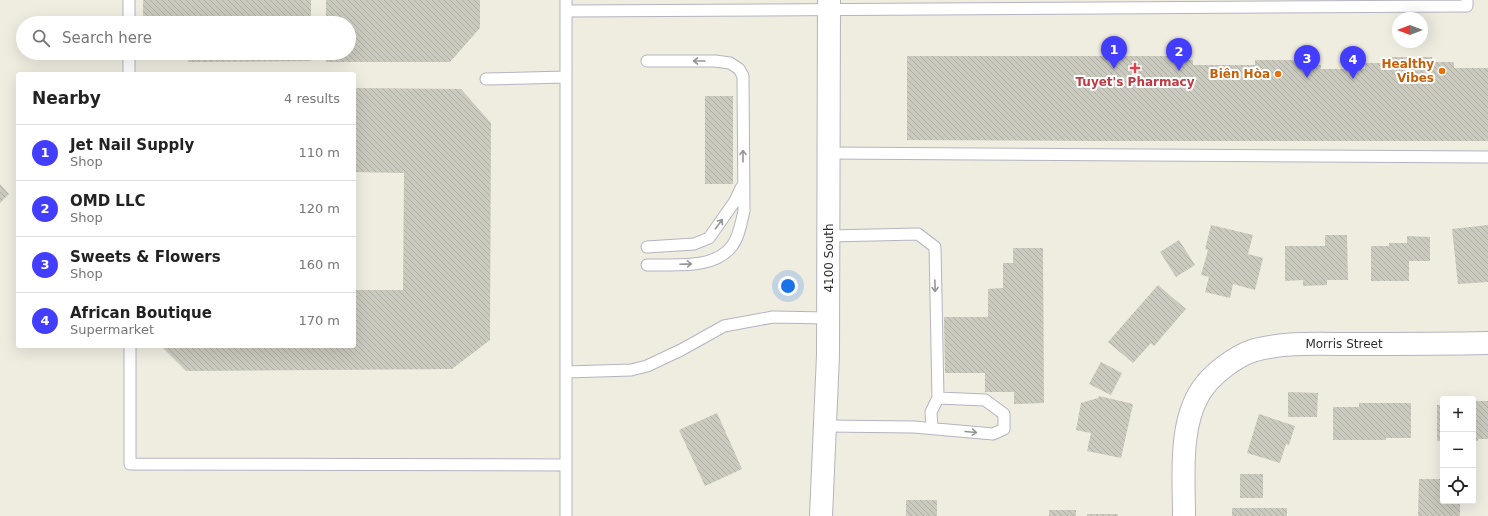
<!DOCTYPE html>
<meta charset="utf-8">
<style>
:root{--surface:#fff;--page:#f6f6f6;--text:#222;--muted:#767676;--line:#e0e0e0;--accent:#423dff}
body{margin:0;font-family:"DejaVu Sans",sans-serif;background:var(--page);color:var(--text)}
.controls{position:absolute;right:12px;bottom:12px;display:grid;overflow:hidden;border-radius:4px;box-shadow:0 4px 16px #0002}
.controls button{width:36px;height:36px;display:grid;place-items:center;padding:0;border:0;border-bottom:1px solid var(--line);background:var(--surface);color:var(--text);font:20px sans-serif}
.compass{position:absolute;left:1392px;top:12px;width:36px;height:36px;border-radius:50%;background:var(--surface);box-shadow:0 4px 16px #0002;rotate:270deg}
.you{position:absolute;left:788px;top:286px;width:14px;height:14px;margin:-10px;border:3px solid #fff;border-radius:50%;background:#1a73e8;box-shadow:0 0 0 6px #1a73e833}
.badge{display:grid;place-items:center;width:26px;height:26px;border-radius:50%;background:var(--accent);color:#fff;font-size:13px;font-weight:700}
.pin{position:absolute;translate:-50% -33px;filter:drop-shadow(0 1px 2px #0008)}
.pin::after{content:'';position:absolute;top:21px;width:14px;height:12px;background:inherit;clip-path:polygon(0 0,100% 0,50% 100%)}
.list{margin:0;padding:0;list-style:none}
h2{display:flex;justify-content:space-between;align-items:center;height:52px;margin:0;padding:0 16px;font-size:17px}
h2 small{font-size:13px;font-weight:400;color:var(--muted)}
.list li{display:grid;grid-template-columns:26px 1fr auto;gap:12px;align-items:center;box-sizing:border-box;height:56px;padding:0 16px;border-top:1px solid var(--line)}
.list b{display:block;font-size:15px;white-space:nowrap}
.list p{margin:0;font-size:13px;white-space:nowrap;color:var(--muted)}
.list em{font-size:13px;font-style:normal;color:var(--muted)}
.icon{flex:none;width:22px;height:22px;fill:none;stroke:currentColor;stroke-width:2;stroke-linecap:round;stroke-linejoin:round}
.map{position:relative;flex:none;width:1488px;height:516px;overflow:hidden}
.search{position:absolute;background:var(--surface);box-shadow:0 4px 16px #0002;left:16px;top:16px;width:340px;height:44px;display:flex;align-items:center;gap:10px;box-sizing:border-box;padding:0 14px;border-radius:22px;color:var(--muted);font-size:15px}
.panel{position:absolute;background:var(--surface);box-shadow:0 4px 16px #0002;left:16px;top:72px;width:340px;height:276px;border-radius:4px}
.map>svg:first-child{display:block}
</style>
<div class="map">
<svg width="1488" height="516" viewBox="0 0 1488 516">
<defs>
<pattern id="building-back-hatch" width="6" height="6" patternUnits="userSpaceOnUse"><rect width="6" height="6" fill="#cbcabe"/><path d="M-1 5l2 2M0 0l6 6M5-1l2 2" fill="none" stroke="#afaea4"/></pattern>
</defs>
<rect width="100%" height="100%" fill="#efece0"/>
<path fill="url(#building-back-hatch)" d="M143,0H311V23H150L143,17Z
M326,0H480V28L450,62H326V53H349V23H326Z
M180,53H311V61L189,62Z
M907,56H1169V60H1193V65H1255V60H1300V65H1321V69H1365V63H1386V57H1432V62H1454V68H1488V141H1100L907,140Z
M354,88L461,89L491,123L490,340L452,369L186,371L161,346H354V290H403L404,173L354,172Z
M705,96H733V184H705Z
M0,184L9,194L0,203Z
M1211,225L1253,235L1248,254L1263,258L1255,290L1233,284L1230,298L1205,292L1209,277L1201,275L1208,250L1205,249Z
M1488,225V282L1458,284L1452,229Z
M1325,235H1347L1348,280H1327V285L1303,286V280L1285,281V246H1325Z
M1407,236L1430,237V261H1409V281H1371V246H1389V243H1407Z
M1179,240L1195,265L1176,277L1160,252Z
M1013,248H1043L1044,403L1014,404V392H985V373H945L944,317H988V289L1003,288V263H1013Z
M1158,285L1186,309L1154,346L1151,343L1133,363L1108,342Z
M1101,362L1122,373L1111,395L1089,384Z
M1288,392L1318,393L1317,417H1288Z
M1099,396L1133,404L1121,458L1087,451L1091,433L1076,430L1081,403L1098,398Z
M1473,401H1488V439H1478V441H1473Z
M1359,403H1411V438H1386V440H1333V407H1359Z
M1437,405H1443V441H1437Z
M717,413L742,469L705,486L679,430Z
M1259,414L1295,426L1289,445L1286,444L1280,463L1247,453Z
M1240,474H1263V498H1240Z
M1419,479H1443V501H1460V516H1418Z
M906,500H937V516H906Z
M1232,508H1287V516H1232Z
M1049,510H1076V516H1049Z
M1087,514H1118V516H1087Z"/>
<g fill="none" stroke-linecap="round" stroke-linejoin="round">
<defs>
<path id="lane" d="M129,0V23
M566,11L1467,6V0
M129,53V74
M647,61H715L730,63L739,69L743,76L744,211C741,223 739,237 732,246C714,270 674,264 647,265
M486,79L566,77
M829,153L1488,157
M829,236L918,234L935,247L938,398
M647,247L694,244L709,238L735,201L741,188
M130,346V464L566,465
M566,372L631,370L647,366L681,350L724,326L773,317L828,318
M826,426L914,427L993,434L1004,429V414L985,400L938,398L931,412L932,428
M566,516V0"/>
<path id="street" d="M1184,516C1184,478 1179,428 1199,394C1209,376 1235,356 1255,350C1285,342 1318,344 1349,344C1395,344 1442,344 1488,343"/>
<path id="secondary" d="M821,516L828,355L829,0"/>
</defs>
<use href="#lane" stroke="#b4b4c1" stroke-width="13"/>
<use href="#street" stroke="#b4b4c1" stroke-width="24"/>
<use href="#secondary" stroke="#b4b4c1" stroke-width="24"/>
<use href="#lane" stroke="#fff" stroke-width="11"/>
<use href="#street" stroke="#fff" stroke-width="22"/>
<use href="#secondary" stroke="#fff" stroke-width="22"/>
</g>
<defs><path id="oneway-shaft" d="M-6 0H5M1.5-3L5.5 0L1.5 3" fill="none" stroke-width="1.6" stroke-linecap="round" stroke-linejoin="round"/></defs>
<g stroke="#969696">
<use href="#oneway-shaft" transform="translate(699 61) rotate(-180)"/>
<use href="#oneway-shaft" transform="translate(743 156) rotate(-90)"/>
<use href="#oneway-shaft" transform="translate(719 224) rotate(-53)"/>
<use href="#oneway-shaft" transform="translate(686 264) rotate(-2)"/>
<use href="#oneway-shaft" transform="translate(935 286) rotate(89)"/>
<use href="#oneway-shaft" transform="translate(971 432) rotate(5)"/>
</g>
<path fill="#e0444e" stroke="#fff" stroke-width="1.5" d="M1133 62h4v4h4v4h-4v4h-4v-4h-4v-4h4z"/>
<g fill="#e8710a" stroke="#fff" stroke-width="1.5">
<circle cx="1442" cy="71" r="4"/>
<circle cx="1278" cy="74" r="4"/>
</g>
<g text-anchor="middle" stroke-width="4" stroke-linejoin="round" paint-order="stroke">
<g font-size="12" font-weight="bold" fill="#c56008" stroke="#fff" text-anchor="end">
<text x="1434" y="68">Healthy<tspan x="1434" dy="14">Vibes</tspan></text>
<text x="1270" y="78">Biên Hòa</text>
</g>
<g font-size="12" font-weight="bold" fill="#be3a42" stroke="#fff">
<text x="1135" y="86">Tuyet's Pharmacy</text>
</g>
<g font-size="12" fill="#2e2e2e" stroke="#fff">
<text transform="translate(829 258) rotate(-90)" y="4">4100 South</text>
<text x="1344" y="348">Morris Street</text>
</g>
</g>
</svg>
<div class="controls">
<button>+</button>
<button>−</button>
<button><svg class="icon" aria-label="locate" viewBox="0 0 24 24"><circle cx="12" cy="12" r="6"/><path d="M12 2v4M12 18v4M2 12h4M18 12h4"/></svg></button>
</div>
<svg class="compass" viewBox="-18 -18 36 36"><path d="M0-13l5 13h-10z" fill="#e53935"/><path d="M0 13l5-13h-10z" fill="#767676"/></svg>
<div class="you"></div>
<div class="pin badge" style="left:1114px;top:69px">1</div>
<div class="pin badge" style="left:1179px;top:71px">2</div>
<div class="pin badge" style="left:1307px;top:78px">3</div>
<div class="pin badge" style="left:1353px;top:79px">4</div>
<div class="search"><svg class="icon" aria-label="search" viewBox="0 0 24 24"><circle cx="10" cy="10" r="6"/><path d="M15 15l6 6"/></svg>Search here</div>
<section class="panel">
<h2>Nearby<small>4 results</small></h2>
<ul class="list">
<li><span class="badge">1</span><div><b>Jet Nail Supply</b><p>Shop</p></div><em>110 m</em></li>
<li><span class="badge">2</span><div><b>OMD LLC</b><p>Shop</p></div><em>120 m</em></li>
<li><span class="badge">3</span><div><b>Sweets &amp; Flowers</b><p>Shop</p></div><em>160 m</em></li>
<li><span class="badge">4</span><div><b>African Boutique</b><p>Supermarket</p></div><em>170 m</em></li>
</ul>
</section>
</div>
